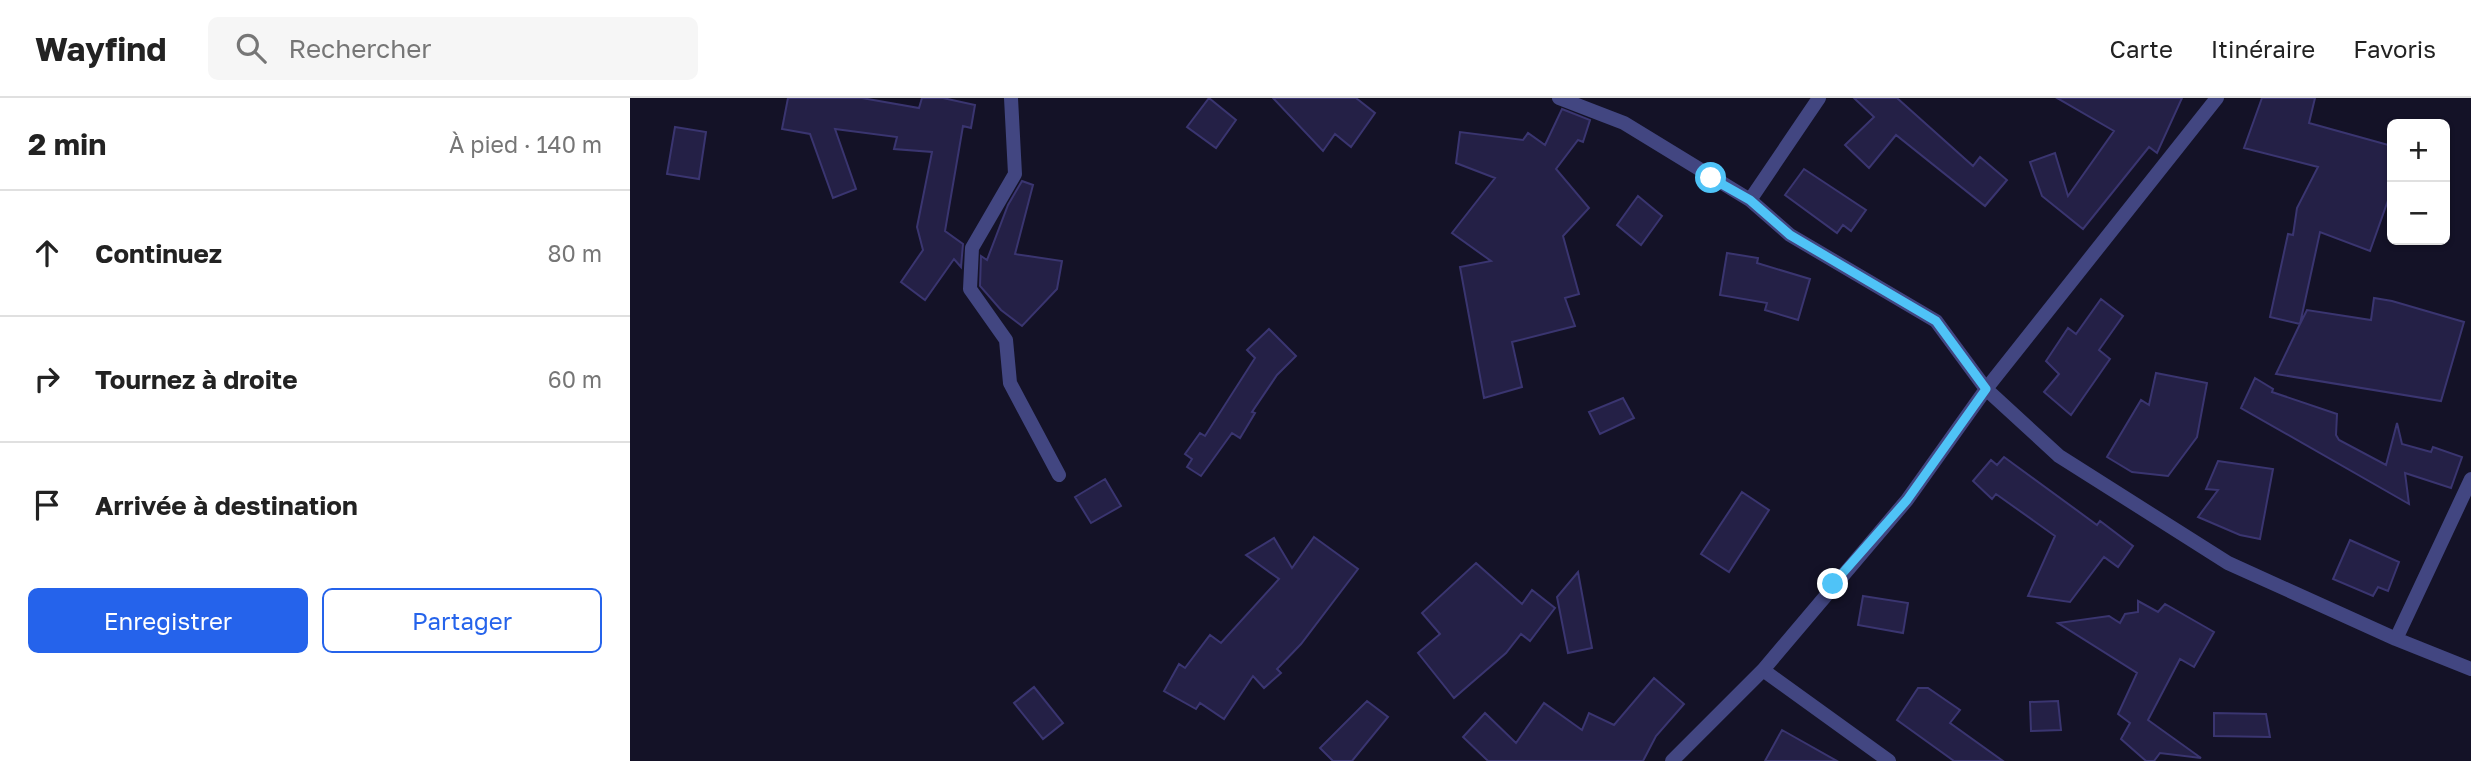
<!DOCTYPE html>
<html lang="fr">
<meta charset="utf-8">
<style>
:root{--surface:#fff;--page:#f6f6f6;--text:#222;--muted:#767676;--line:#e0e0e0;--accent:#2563eb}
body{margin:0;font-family:"Golos Text",sans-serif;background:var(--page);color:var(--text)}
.controls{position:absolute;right:21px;top:21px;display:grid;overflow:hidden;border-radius:10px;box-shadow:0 2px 5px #0004}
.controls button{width:63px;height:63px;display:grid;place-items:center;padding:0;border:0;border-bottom:2px solid var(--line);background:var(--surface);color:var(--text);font:35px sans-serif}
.stop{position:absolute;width:21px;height:21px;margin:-16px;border:5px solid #4fc3f7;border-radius:50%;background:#fff}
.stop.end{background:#4fc3f7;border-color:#fff;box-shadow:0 2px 7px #0008}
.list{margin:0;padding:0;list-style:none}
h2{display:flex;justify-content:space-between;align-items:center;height:91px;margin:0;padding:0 28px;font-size:30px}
h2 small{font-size:23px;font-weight:400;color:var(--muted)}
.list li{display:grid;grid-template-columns:46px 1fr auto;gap:21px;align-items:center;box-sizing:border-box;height:126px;padding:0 28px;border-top:2px solid var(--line)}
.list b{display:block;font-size:26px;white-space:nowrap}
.list em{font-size:23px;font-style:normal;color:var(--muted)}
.actions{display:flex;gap:14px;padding:21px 28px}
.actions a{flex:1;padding:16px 0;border:2px solid var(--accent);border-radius:10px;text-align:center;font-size:24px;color:var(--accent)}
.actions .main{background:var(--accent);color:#fff}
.icon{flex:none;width:38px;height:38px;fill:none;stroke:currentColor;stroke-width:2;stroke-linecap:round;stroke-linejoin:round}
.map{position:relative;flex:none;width:1841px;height:663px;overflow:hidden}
header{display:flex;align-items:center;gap:42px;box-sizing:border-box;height:98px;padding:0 35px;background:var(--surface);border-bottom:2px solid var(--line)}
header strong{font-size:33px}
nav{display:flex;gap:38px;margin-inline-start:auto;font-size:24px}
.search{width:490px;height:63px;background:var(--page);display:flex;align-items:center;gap:18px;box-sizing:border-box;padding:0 24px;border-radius:10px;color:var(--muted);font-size:26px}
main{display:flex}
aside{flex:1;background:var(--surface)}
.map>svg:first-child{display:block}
</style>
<header>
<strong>Wayfind</strong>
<div class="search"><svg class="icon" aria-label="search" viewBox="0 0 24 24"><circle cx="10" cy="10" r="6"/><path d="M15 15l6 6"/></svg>Rechercher</div>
<nav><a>Carte</a><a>Itinéraire</a><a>Favoris</a></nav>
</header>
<main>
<aside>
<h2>2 min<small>À pied · 140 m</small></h2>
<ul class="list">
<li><svg class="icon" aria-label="ahead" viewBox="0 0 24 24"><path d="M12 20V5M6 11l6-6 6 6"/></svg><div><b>Continuez</b></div><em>80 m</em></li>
<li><svg class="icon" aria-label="right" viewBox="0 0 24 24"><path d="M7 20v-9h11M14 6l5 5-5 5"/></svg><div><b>Tournez à droite</b></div><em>60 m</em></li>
<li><svg class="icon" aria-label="arrive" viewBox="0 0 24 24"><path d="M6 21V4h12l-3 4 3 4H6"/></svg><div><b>Arrivée à destination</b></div></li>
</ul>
<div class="actions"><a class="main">Enregistrer</a><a>Partager</a></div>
</aside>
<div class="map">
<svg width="1841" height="663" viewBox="0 0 1841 663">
<rect width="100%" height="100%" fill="#141227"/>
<path fill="#242046" stroke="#3a3570" stroke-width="2" d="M158,0H232L289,10L292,0H313L345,7L341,30L333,28L315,133L333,146L331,169L324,161L295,202L271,184L293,152L287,129L302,54L264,51L267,39L205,31L226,91L203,100L180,36L152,31Z
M579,0L606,22L586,50L557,29Z
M643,0H726L745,15L721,49L705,36L693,53Z
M1224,0H1267L1343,68L1350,59L1377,82L1355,108L1266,37L1239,70L1215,47L1244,19Z
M1427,0H1552L1527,55L1519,49L1453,131L1412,98L1400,64L1425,55L1438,98L1484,33Z
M1632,0H1685L1679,25L1762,48V91L1740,153L1690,134L1670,226L1677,212L1741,222L1744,200L1762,203L1834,224L1811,303L1646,276L1670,226L1640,219L1658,136L1663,137L1667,110L1688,69L1614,50Z
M932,11L960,22L953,44L948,42L926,71L959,110L933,138L949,196L935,200L945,228L882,244L892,289L854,300L830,169L861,163L822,135L865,80L826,65L830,34L893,42L898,35L915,47Z
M45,29L76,34L69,81L37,76Z
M1174,71L1236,112L1221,133L1213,127L1207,135L1155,97Z
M392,83L403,87L385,156L432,163L427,191L392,228L371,212L350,188L351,158L357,162L378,107Z
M1008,98L1032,118L1011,147L987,127Z
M1097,155L1128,160L1127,165L1180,181L1168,222L1135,212L1137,205L1090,197Z
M1471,201L1493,218L1469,252L1480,261L1441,317L1414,294L1429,276L1416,263L1438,230L1446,236Z
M639,231L666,258L647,277L622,314L625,315L610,340L602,335L571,378L557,369L562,361L555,356L570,335L575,338L625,260L617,252Z
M1526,275L1577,285L1567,339L1538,378L1502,374L1477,359L1511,302L1519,307Z
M1625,280L1643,291L1642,294L1707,316L1706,337L1709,342L1756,367L1767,325L1772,346L1801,354L1803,349L1832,359L1821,390L1775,375L1779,406L1611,310Z
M993,300L1004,320L970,336L959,314Z
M1374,359L1467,427L1470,423L1503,448L1488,469L1474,459L1440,504L1398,498L1425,438L1366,396L1362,401L1343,383L1361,362L1367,367Z
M1588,363L1643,371L1630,441L1610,437L1568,419L1588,392L1576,391Z
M475,381L491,408L461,425L445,399Z
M1112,394L1139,412L1099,474L1071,456Z
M684,439L728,471L671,546L647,571L651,575L634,590L623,578L594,621L570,605L566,611L534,593L549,566L555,570L580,537L591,545L649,481L616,457L644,440L662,470Z
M1720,442L1769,464L1758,493L1748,489L1743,498L1703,481Z
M846,465L892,506L902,492L925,510L900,543L891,536L876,555L824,600L788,555L810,536L792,515Z
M948,474L962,550L938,555L927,499Z
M1233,498L1278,505L1273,535L1228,527Z
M1508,503L1528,514L1535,506L1584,534L1564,569L1550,561L1518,622L1571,660L1530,655L1524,663H1516L1491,641L1500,625L1488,616L1507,575L1428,525L1479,518L1490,525L1495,516L1508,514Z
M1024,580L1054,606L1026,638L1013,663H858L833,639L855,615L886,645L914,605L952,632L959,615L984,627Z
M404,589L433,625L413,641L384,605Z
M1288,590H1298L1330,612L1320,625L1373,663H1324L1267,622Z
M737,603L758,619L722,663H703L690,650Z
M1428,603L1431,632L1401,633L1400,604Z
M1584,615L1636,616L1640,639L1584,638Z
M1152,632L1207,663H1135Z"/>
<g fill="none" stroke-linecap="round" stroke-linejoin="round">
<path stroke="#424681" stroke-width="14" d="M381,0L385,76L342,150L340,191L376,242L380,285L429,377
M929,0L994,25L1120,102L1160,137L1306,223L1356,291L1429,358L1598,465L1766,541L1841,571
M1120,102L1189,0
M1766,541L1841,381
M1133,572L1259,663
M1042,663L1133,572L1277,402L1356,291L1587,0"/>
</g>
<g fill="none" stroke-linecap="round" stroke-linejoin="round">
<path stroke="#4fc3f7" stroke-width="9" d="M1081,80L1120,102L1160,137L1306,223L1356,291L1277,402L1203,486"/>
</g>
</svg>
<div class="controls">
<button>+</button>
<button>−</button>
</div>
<div class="stop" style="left:1081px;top:80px"></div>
<div class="stop end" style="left:1203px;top:486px"></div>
</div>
</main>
